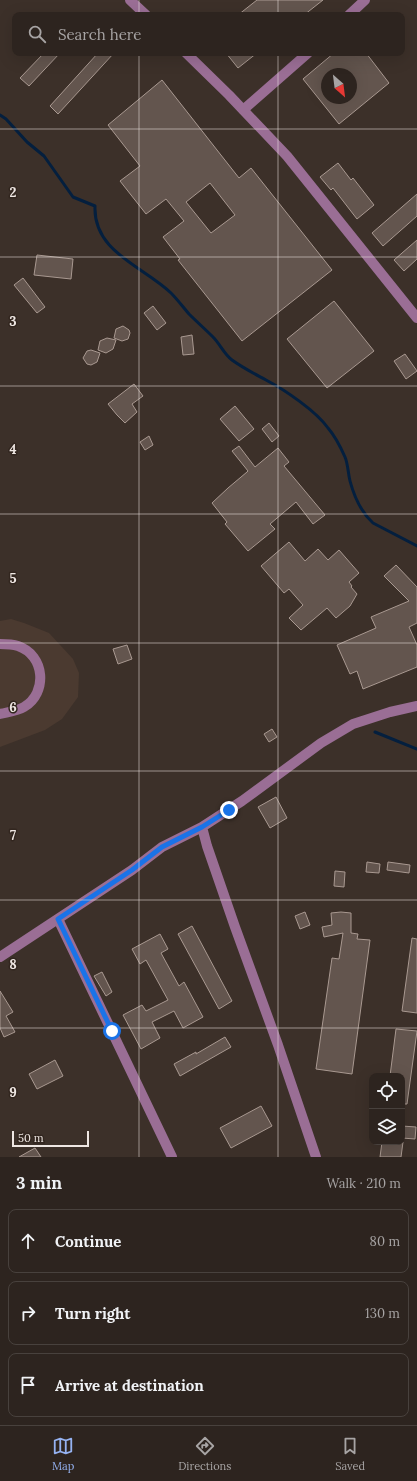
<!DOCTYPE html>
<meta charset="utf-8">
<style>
:root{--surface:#2d241f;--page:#352c28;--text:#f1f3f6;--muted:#a7a4a4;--line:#48413d;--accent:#95b2f1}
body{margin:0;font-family:Lora,serif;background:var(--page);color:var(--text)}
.controls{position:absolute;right:12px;bottom:12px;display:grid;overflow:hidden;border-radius:8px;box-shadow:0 4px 16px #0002}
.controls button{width:36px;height:36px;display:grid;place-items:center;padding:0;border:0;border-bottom:1px solid var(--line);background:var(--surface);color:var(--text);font:20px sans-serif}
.compass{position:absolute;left:321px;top:68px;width:36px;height:36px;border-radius:50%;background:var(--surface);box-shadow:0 4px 16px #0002;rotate:152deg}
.scale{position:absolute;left:12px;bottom:10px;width:77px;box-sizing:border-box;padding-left:4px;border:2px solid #efe7e3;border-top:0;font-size:11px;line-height:14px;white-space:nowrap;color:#efe7e3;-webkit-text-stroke:3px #32261f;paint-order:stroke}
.stop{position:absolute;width:12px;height:12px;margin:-9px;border:3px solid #1a73e8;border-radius:50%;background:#fff}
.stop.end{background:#1a73e8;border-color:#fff;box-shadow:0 1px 4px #0008}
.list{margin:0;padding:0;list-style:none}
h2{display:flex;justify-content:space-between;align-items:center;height:52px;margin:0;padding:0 16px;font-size:17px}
h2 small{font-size:13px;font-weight:400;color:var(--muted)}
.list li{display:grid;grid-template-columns:26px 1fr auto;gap:12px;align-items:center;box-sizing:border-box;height:64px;margin:0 8px 8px;padding:0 8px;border:1px solid var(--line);border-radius:8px}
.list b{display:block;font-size:15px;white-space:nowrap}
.list em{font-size:13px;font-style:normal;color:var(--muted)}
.icon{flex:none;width:22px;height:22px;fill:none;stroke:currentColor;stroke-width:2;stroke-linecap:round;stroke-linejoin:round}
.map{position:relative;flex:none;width:417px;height:1157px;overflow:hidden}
.search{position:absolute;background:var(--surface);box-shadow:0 4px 16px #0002;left:12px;right:12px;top:12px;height:44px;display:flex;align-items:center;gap:10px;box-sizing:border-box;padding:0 14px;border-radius:8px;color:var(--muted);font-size:15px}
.sheet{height:268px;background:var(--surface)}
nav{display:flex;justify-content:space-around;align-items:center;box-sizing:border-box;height:56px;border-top:1px solid var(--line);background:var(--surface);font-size:11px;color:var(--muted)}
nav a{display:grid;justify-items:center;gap:2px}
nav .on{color:var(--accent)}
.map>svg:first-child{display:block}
</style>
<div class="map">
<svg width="417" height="1157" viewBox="0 0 417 1157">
<rect width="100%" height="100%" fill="#3c3029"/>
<path fill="#4b3a30" d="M11,619L24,623L49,633L73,659L79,673L78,697L62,719L45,730L0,747V621Z"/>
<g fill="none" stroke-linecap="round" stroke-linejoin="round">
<path stroke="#041f3e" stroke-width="3" d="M0,115L6,119L27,142L44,156L73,197L95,206C93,252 143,266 171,293C177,299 183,307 189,314C197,322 205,329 213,337C220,344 224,354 232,360C243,368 255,374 266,380C285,390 316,411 328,428C335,436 341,448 345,457C348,464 348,473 350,481C354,496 361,512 373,523L417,546
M375,732L417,749"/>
</g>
<path fill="#63554e" stroke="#a99991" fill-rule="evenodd" d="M257,0H323L304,15H238Z
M44,53H60L29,86L20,78Z
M98,53H114L58,114L50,106Z
M226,53H257L238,68Z
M334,53H366L389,83L339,124L303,79ZM327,74H351V98H327Z
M162,80L239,178L251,168L332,270L242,341L178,260L180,259L163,237L184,221L166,199L146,214L120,181L140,166L108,125ZM210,183L235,215L211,233L186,202Z
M338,163L351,180L353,178L374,205L357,219L333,188L331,190L320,177Z
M417,194V216L383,246L372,233Z
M417,240V259L404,271L394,260Z
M37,255L73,259L71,279L34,275Z
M23,278L45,307L37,313L14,285Z
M334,301L374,351L327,388L287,339Z
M153,306L166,323L157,330L144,313Z
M123,326L129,330L130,333L128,339L122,341L114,338L116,329Z
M192,335L194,354L183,355L181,337Z
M107,338L116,340L113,349L106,353L98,350L100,341Z
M91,350L100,353L97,362L91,365L87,364L83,358L87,351Z
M405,354L417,371L406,379L394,361Z
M134,384L143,396L132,404L137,412L125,423L117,415L108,404Z
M235,406L254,429L239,441L220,419Z
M269,423L279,436L272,442L262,429Z
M149,436L153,445L145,450L140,442Z
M239,446L255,467L278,448L289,462L284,466L325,515L313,524L296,502L270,524L275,529L248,551L225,524L227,522L212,503L228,488L247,472L248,471L232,451Z
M289,542L305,561L318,549L328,560L339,550L359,573L349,582L352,586L351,587L357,594L350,606L336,618L327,608L301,630L289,618L303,605L289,589L284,593L261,566Z
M396,565L417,587V623L409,627L417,645V667L363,689L357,671L350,674L337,645L376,628L371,617L409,601L384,576Z
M127,645L132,659L118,664L113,649Z
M272,729L277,737L269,742L264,734Z
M276,797L287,818L270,828L258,807Z
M367,862L380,864L379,873L366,872Z
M388,862L410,865L409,873L387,870Z
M335,871L345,872L344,887L334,886Z
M305,912L310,925L300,929L295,916Z
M341,912L351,913V933L358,934L357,939L370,940L352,1074L316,1069L332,958L339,959L343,933L324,937L322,927L332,925L331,913Z
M192,926L232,1001L219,1009L178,934Z
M160,934L168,949L161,953L179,986L184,982L203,1017L183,1028L174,1011L152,1022L160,1038L141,1049L123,1015L142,1005L146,1011L168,1000L146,960L140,964L132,949Z
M412,938L417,939V1013L402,1011Z
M102,972L112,992L106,996L94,976Z
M0,991L13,1012L6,1016L15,1032L4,1037L0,1028Z
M396,1029L417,1031L407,1104H402V1076H390Z
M225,1037L231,1047L180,1076L174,1064L196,1052V1054Z
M55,1060L63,1076L37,1089L29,1074Z
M261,1106L272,1126L231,1148L220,1128Z
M402,1126L416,1127L415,1139L402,1138Z
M382,1142H403L401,1157H380Z
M35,1148L41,1157H19Z"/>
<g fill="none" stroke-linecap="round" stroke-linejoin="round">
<path stroke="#9a6e95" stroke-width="10" d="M130,0L146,15
M349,15L365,0
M186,53L229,95L287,156L417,318
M243,110L308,53
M0,644C6,644 12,644 18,646C45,655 48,693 24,707C17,711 8,712 0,714
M58,919L172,1157
M0,957L132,870L162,847L202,827
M316,1157L278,1045L235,927L207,846L202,827L242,801L321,743L353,724L390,712L417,706"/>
</g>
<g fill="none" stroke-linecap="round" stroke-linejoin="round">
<path stroke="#1a73e8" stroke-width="5" d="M112,1031L58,919L132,870L162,847L202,827L229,810"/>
</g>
<path fill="none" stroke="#efe7e3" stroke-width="1" stroke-opacity="0.55" d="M139,0V15M278,0V15M139,53V1157M278,53V1157M0,129H417M0,257H417M0,386H417M0,514H417M0,643H417M0,771H417M0,900H417M0,1028H417"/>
<g font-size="13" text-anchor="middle" font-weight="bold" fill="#efe7e3" stroke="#32261f" stroke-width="3" stroke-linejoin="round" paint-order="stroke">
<text x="13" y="197">2</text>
<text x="13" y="326">3</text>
<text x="13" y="454">4</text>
<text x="13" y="583">5</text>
<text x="13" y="712">6</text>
<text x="13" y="840">7</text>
<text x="13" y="969">8</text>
<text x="13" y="1097">9</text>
</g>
</svg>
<div class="controls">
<button><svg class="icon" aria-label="locate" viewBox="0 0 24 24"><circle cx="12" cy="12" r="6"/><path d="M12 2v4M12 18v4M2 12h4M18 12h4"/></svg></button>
<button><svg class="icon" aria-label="layers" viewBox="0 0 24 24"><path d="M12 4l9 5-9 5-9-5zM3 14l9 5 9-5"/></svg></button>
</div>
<svg class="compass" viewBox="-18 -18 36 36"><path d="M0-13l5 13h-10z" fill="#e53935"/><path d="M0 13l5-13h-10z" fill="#a7a4a4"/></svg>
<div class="scale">50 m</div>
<div class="stop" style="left:112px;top:1031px"></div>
<div class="stop end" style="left:229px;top:810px"></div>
<div class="search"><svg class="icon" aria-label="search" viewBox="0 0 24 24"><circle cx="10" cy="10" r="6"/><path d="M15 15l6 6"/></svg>Search here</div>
</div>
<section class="sheet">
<h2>3 min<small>Walk · 210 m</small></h2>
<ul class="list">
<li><svg class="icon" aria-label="ahead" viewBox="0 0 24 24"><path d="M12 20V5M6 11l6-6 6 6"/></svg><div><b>Continue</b></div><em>80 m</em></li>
<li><svg class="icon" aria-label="right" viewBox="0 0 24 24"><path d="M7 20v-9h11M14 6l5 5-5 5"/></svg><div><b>Turn right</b></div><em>130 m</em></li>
<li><svg class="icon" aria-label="arrive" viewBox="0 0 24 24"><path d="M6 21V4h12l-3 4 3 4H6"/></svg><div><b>Arrive at destination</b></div></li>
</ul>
</section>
<nav>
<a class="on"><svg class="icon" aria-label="map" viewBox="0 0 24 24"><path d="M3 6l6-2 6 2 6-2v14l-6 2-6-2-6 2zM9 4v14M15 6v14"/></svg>Map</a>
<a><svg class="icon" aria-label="directions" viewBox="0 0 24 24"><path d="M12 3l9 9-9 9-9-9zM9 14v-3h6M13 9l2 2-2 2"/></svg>Directions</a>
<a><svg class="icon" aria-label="saved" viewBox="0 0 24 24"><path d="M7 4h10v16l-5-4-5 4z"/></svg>Saved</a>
</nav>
